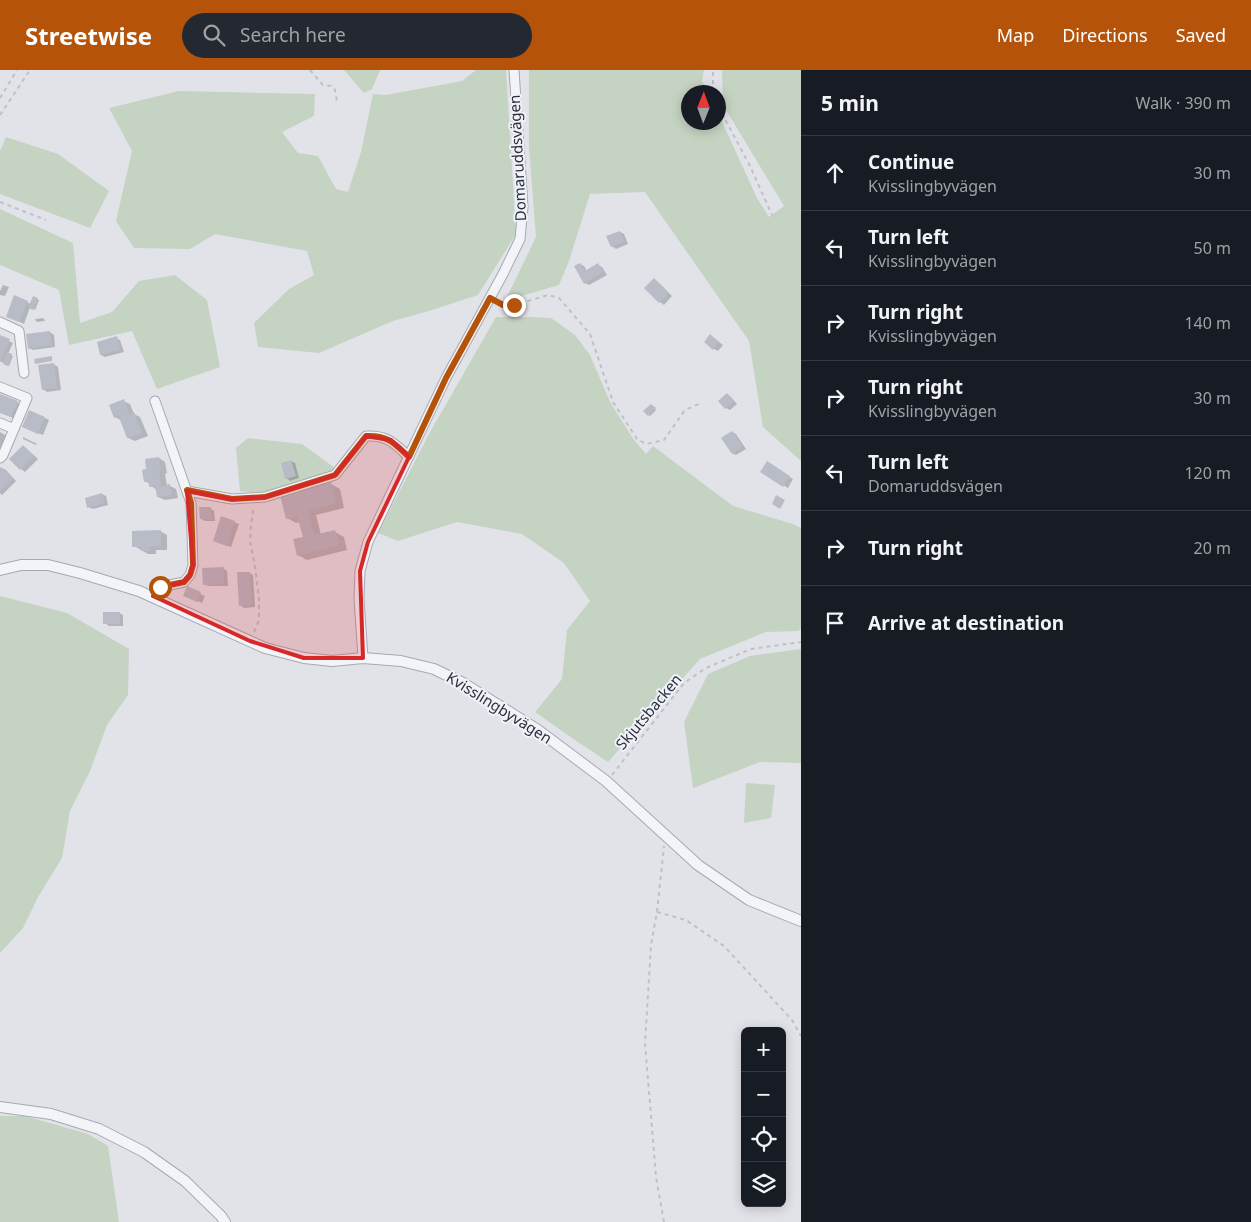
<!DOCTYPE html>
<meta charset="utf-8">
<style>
:root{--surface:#171b24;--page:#242831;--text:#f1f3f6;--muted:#9ea1a6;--line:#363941;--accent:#b45309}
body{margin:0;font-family:"Noto Sans",sans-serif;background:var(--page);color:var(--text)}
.controls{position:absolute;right:15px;bottom:15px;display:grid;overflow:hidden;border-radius:8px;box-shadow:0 2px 12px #0003}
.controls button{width:45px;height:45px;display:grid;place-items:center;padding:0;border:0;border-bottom:1px solid var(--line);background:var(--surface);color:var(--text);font:25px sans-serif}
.compass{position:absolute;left:681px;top:15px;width:45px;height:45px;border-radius:50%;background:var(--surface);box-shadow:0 2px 12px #0003;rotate:1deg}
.stop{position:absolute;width:15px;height:15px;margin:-11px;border:4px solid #b45309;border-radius:50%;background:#fff}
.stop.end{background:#b45309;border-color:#fff;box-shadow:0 1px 5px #0008}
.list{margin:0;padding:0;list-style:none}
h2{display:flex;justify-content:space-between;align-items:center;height:65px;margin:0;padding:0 20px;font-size:21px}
h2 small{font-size:16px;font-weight:400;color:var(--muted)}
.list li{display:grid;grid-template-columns:32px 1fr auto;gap:15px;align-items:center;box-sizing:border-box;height:75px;padding:0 20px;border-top:1px solid var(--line)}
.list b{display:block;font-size:19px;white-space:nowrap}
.list p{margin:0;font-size:16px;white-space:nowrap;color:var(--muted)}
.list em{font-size:16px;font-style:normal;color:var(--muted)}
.icon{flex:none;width:28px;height:28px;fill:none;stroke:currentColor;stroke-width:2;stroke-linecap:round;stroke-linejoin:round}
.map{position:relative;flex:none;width:801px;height:1152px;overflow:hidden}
header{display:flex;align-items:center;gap:30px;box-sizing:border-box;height:70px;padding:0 25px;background:var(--accent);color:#fff}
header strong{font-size:24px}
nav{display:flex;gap:28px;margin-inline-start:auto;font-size:18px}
.search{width:350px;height:45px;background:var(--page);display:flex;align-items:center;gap:12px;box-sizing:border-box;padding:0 18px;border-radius:28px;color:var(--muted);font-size:19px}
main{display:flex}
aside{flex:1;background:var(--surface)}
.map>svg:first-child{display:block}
</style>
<header>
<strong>Streetwise</strong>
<div class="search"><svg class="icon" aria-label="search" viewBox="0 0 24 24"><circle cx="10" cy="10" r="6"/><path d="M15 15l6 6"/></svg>Search here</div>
<nav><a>Map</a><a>Directions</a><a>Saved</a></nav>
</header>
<main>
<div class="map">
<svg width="801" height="1152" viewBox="0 0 801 1152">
<rect width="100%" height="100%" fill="#e1e3e9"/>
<path fill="#c5d3c2" d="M344,0H380L372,19L364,23Z
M476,0H506L516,164L478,225L429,241L393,251L319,283L258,277L254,253L289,219L314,205L307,181L215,164L190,179L134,178L116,151L132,81L109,38L179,21L315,24L314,46L282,62L298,83L318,86L336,119L348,122L361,82L373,24L386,25L462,11Z
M529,0H704L702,11L708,22H688V52H718L719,45L757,128L769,147L784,136L723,35L722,0H801V391L763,357L749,271L645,122L590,124L569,191L559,215L505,231L536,167L529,77Z
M6,67L58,84L109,121L90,158L0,124V81Z
M0,139L73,173L80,253L112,242L139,211L175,205L207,230L220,297L157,319L132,261L69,275L59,220L0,195Z
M496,247H531L551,248L575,265L590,285L610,332L634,370L646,384L653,376L733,436L793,454L801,458V559L798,561L766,562L700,589L608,692L572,668L535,642L562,609L567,560L590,531L564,493L522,464L457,452L398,471L378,463L429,364Z
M248,368L302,374L335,398L329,404L264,424L240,421L236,378Z
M0,526L67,543L129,579L128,625L107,655L90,701L70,741L62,788L38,827L23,858L0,883Z
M801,579V693L760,692L693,718L684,652L708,604L750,586Z
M746,713L775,715L771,748L744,753Z
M0,1046H25L88,1064L108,1076L119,1152H0Z"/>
<path fill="#0003" d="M620,162L624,164L628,174L616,179L612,176Z
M580,194L584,196L587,201L598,195L602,197L607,205L589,215L585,213Z
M658,212L672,226L664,235L660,232Z
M3,215L9,217L5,226L0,225V221Z
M15,227L31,234L34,228L39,230L35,240L30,237L24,254L11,248Z
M43,248L44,249L45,251L37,252L36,251L35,249Z
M50,262L54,265L55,277L33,280L29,278Z
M0,267L13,273L8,284L13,286L9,296L0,291Z
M116,268L120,270L124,282L105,287L101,285Z
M714,268L723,275L718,281L714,279Z
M53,294L58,297L61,320L47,322L43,319Z
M727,325L731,327L737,334L730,340L726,338Z
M0,327L17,332L21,335L15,349L0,342Z
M123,331L130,334L134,344L140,347L148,366L135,371L128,368L122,351L115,347Z
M653,336L656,340L650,346L649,345Z
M45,348L49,350L43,365L27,359Z
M0,362L7,366L2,380H0Z
M732,362L736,364L746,379L736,385L732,383Z
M23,367L37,374L36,375L23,369Z
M23,376L27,379L38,389L25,402L21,399L11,389Z
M159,388L165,392L167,403L165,404L167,416H170L176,419L178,428L165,430L158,427L157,420L151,416L150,414L145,411L148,400Z
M291,391L295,393L299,408L290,411L286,408Z
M767,393L793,409L788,418L761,402Z
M2,398L6,400L16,411L2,425L0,423V400Z
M331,414L340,419L344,438L316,445L321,465L335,462L344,467L347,480L307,490L298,485L304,468L300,452L296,453L287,448Z
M102,424L106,426L108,435L93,439L88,437Z
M210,438L214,441L215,451H205L201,449Z
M222,448L239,454L231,477L219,473Z
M160,461L167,465V480H156V484H148L134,476Z
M223,498L227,501L228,516H208L204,514Z
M249,503L253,505L255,537L244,538L240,535Z
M187,518L205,526L202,533L188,527Z
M119,543L123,545V556H109L105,553Z"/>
<path fill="#b8bcc6" d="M620,161L624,172L611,177L606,166Z
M580,193L585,201L598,193L603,202L584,214L574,196Z
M654,208L669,223L659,233L644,218Z
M14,225L28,231L19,252L6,247Z
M33,226L38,228L33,240L28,238Z
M50,261L52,275L28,279L26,264Z
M710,264L719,272L713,280L704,272Z
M0,265L10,269L0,293Z
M117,266L120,280L100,285L97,272Z
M7,282L12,284L8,296L3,294Z
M52,286V291L35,294L34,289Z
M54,293L57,318L42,320L38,295Z
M727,323L734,331L725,339L718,331Z
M0,324L18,331L11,347L0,343Z
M124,329L129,344L134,342L142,363L127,368L120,350L121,349L120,345L114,348L109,335Z
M651,334L656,338L648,346L643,341Z
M29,340L45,347L38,364L22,357Z
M732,361L743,376L732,384L721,368Z
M23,375L34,387L20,400L9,389Z
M159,387L161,400H159L161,416L170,414L172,425L157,427L155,416L149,417V411L144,412L142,400L146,399L145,389Z
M291,390L296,406L285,409L281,393Z
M767,391L790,406L783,417L760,402Z
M1,397L13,408L0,421V398Z
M331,412L336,433L308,441L314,465L335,460L339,475L297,486L293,469L303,467L297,446L286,449L280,425Z
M102,423L105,433L87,438L85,428Z
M776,425L785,430L780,439L772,434Z
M199,437H211V449H200Z
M221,446L235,451L227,476L213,471Z
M161,460V476L150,477V481H141V477H132V461Z
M224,497V514L203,515L202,498Z
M237,502H250L252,535L239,536Z
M187,516L201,522L197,532L183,526Z
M103,542H120V554H103Z"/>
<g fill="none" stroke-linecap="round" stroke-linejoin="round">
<defs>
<path id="minor" d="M0,252L19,261L24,303
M0,317L27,328L3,385L0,388
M0,353L14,359
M187,421L232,429L265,427L335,405L366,366C388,365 394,373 409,387
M153,526L160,517L184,512L190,505L193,495L191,433L155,331
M363,588L359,529L360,501L368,472L446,308L503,204L520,169L523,137L514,0"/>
<path id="tertiary" d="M0,500L21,495H48L80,503L139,521L265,578L304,588L332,591L363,588L401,591L434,599L463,613L538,660L606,711L698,795L749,830L801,851
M0,1037L51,1044L99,1059L144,1082L185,1111L221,1146L225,1152"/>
</defs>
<use href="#minor" stroke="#a6a9b3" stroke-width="11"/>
<use href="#tertiary" stroke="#a6a9b3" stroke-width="12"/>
<path stroke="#bfc1c8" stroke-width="2" stroke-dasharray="4 4" stroke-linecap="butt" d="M310,0L323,15L331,16L335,20L337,31
M713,22V0
M0,28L17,0
M718,36L750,96L772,145
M0,45L30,0
M0,132L46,150
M497,232L503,235H514L548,225L559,228L590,264L613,332L637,369L646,374L664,370L685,340L701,333
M254,562L259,550V529L255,497L250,471L251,454L254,436
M612,705L684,613L706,598L751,579L801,572
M657,842L686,850L724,876L792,950L801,966
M664,1152L656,1107L645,973L651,875L657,842L664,776"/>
<use href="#minor" stroke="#f3f4f8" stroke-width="9"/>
<use href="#tertiary" stroke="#f3f4f8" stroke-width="10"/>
</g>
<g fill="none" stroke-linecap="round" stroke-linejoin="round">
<path stroke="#b45309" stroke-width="6" d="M160,517L184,512L190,505L193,495L191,433L187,420L232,429L265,427L335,405L366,366C388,365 394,373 409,387L446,308L490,228L503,235H514"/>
</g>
<path fill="#d62828" fill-opacity="0.2" stroke="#d62828" stroke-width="4" stroke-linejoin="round" d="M366,366L391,370L409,387L368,472L360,501L363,588H304L250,571L153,526L160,517L184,512L190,505L193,495L187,421L232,429L265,427L335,405Z"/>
<g text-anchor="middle" stroke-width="4" stroke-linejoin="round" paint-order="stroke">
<g font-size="15" fill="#2a2f40" stroke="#f0f2f7">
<text transform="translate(518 88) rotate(-93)" y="5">Domaruddsvägen</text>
<text transform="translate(499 638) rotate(32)" y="5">Kvisslingbyvägen</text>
<text transform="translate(649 642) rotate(-50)" y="5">Skjutsbacken</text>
</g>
</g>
</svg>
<div class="controls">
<button>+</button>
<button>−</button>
<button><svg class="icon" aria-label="locate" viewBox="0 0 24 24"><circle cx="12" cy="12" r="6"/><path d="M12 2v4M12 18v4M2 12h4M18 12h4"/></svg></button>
<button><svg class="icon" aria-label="layers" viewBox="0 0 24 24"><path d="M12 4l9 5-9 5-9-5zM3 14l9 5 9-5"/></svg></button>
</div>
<svg class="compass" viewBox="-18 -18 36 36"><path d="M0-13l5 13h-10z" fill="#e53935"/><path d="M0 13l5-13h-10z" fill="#9ea1a6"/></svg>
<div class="stop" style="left:160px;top:517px"></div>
<div class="stop end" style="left:514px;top:235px"></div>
</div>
<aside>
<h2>5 min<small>Walk · 390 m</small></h2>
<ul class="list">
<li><svg class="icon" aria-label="ahead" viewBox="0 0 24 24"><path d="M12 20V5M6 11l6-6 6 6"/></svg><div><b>Continue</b><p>Kvisslingbyvägen</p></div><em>30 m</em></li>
<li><svg class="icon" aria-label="left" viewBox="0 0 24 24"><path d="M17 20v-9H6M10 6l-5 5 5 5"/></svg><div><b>Turn left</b><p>Kvisslingbyvägen</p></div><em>50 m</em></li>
<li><svg class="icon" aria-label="right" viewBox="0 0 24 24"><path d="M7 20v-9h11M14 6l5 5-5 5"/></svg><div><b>Turn right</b><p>Kvisslingbyvägen</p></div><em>140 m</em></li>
<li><svg class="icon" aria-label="right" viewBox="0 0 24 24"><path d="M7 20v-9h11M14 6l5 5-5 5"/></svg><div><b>Turn right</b><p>Kvisslingbyvägen</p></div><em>30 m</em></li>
<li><svg class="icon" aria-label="left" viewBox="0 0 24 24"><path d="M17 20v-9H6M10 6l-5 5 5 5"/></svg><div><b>Turn left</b><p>Domaruddsvägen</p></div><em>120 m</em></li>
<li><svg class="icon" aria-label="right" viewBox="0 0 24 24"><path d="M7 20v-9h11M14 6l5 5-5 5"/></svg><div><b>Turn right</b></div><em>20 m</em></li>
<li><svg class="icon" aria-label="arrive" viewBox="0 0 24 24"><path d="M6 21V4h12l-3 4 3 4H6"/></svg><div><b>Arrive at destination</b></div></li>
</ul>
</aside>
</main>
